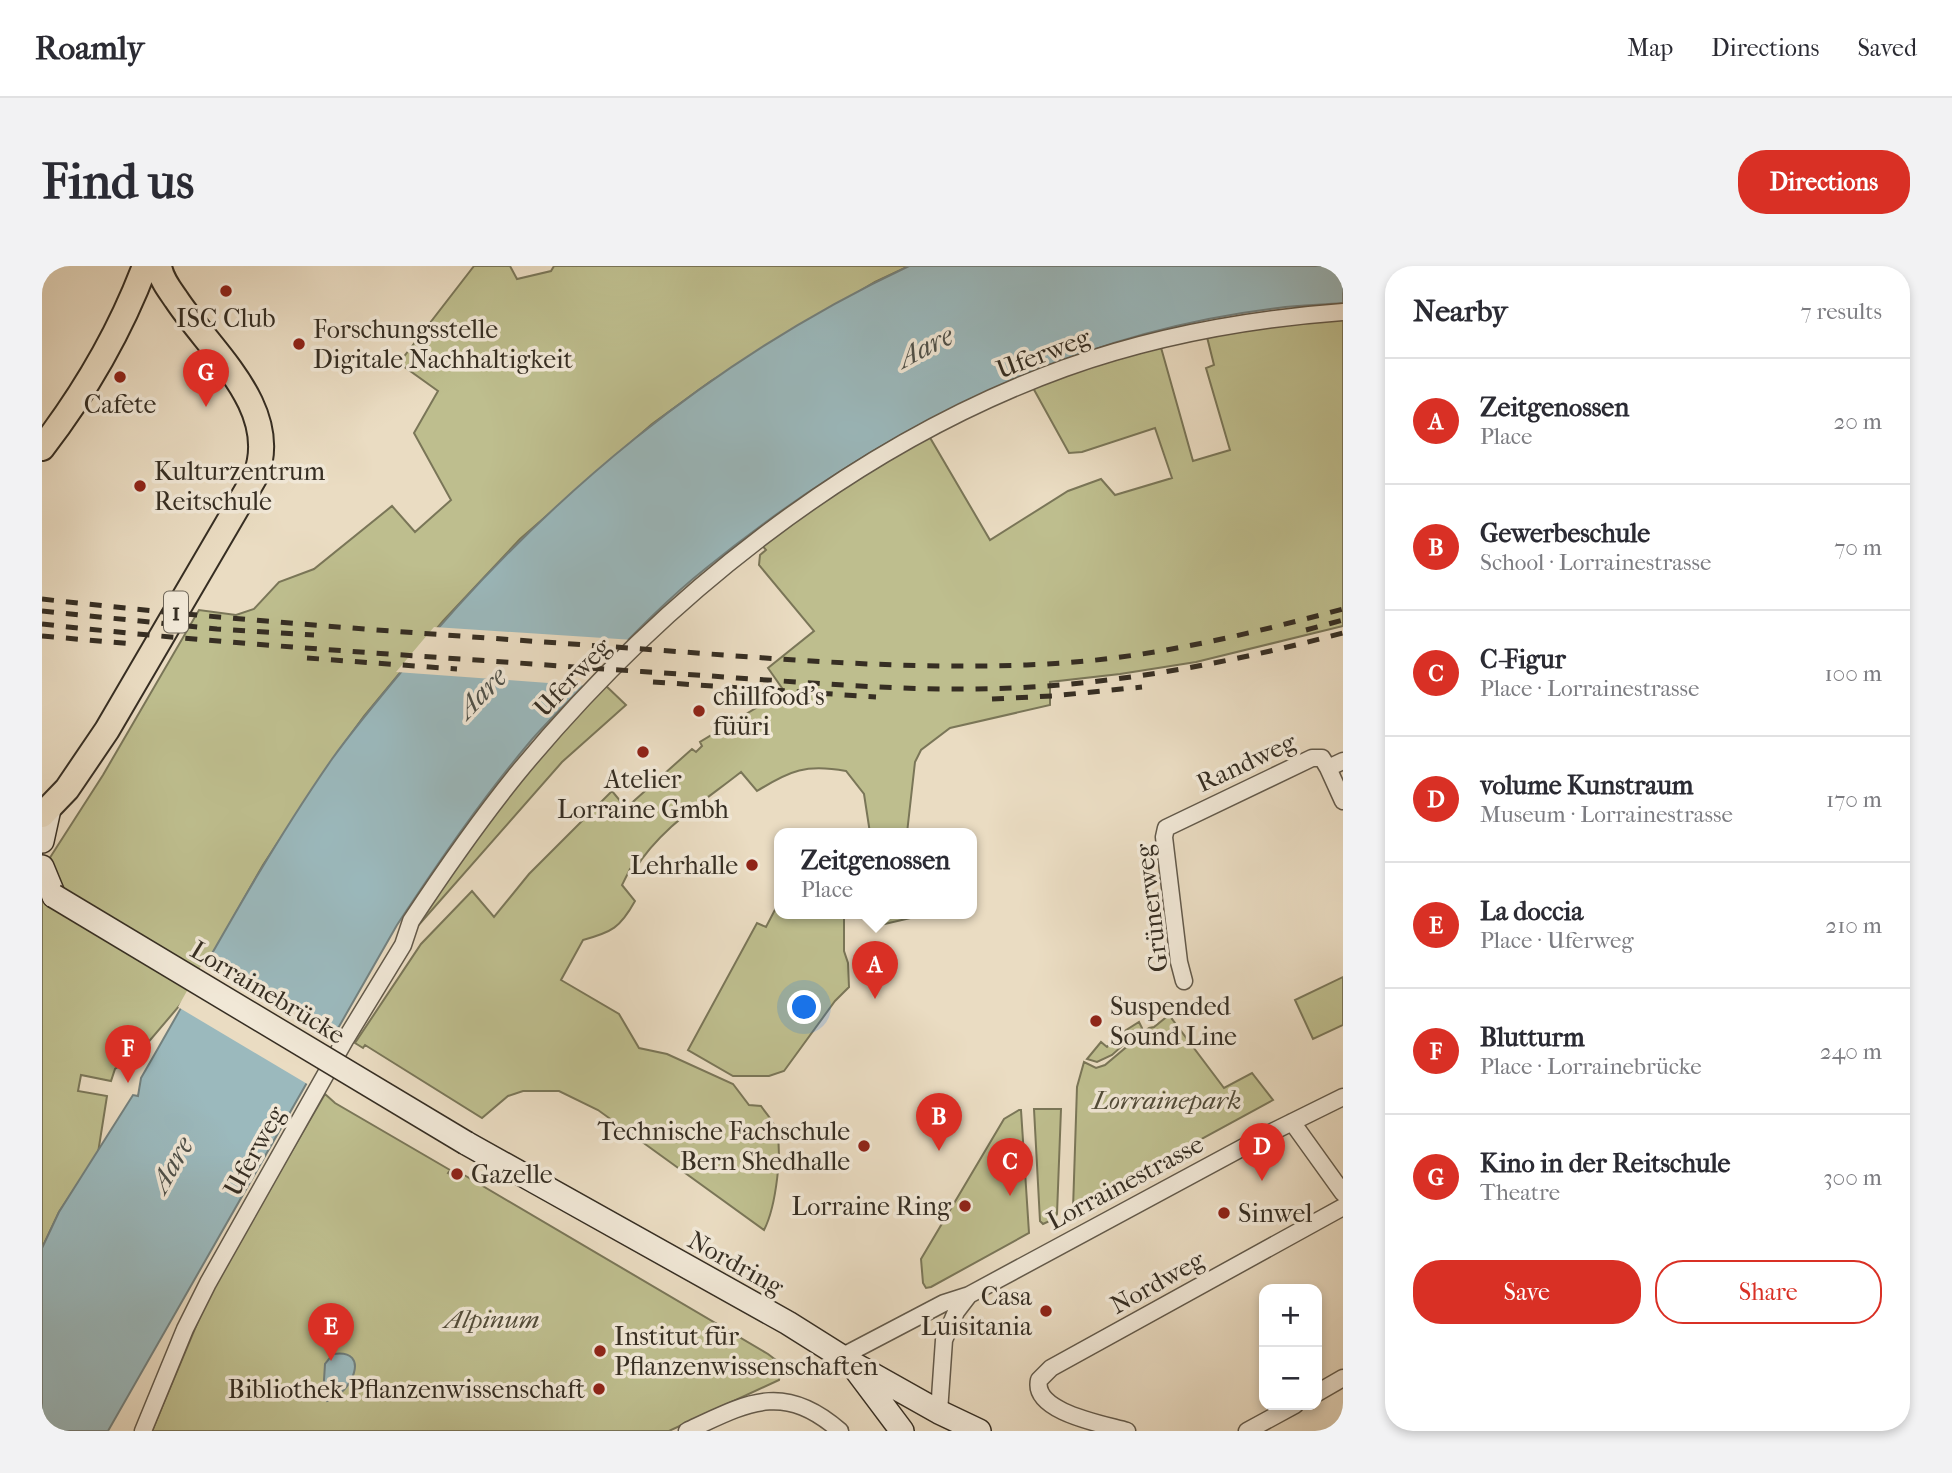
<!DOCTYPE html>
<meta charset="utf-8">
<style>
:root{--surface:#fff;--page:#f2f2f3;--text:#2b2b33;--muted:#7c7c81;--line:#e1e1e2;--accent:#d93025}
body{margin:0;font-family:"IM FELL French Canon",serif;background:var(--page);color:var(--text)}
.controls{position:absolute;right:21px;bottom:21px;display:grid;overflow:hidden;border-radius:14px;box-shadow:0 4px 10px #0003}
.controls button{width:63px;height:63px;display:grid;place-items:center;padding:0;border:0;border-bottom:2px solid var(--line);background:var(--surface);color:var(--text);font:35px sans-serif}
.you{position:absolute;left:763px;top:742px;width:24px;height:24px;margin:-18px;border:5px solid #fff;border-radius:50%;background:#1a73e8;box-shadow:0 0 0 10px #1a73e833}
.badge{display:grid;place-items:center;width:46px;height:46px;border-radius:50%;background:var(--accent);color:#fff;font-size:23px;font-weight:700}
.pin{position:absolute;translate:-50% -58px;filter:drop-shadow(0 2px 4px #0008)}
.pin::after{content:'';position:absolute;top:37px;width:24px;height:21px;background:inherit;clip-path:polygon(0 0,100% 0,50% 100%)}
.popup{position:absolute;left:732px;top:562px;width:203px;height:91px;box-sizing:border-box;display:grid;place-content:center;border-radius:14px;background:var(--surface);filter:drop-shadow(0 2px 5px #0005);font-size:23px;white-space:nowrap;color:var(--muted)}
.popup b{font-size:26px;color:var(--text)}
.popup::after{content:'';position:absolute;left:50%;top:100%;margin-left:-14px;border:14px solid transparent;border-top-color:var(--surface)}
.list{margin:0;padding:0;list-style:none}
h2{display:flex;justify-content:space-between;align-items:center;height:91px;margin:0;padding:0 28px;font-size:30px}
h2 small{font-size:23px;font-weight:400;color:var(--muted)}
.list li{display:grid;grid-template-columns:46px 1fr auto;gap:21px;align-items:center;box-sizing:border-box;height:126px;padding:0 28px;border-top:2px solid var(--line)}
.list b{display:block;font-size:26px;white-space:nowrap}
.list p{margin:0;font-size:23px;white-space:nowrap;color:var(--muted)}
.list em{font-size:23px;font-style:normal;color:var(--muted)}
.actions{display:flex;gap:14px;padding:21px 28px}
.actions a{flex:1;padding:16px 0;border:2px solid var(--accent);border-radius:28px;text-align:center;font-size:24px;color:var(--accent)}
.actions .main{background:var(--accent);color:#fff}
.map{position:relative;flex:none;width:1301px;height:1165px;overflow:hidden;border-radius:28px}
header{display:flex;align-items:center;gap:42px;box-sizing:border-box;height:98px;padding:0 35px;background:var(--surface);border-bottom:2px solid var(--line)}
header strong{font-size:33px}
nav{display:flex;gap:38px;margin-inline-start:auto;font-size:24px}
.intro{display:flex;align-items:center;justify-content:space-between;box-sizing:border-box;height:168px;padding:0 42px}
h1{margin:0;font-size:49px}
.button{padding:18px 32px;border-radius:28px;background:var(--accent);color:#fff;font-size:24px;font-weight:700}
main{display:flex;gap:42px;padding:0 42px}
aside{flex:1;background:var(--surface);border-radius:28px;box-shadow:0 4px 10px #0003}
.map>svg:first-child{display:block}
</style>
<header>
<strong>Roamly</strong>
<nav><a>Map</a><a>Directions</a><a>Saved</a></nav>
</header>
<div class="intro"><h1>Find us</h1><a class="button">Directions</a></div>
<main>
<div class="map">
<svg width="1301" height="1165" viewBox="0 0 1301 1165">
<rect width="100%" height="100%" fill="#eadcc2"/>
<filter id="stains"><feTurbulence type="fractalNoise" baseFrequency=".00286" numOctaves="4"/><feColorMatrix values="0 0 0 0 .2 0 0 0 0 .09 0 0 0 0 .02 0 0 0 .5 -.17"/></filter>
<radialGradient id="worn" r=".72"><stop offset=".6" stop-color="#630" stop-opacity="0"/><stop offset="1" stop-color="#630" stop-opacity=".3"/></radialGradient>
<path fill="#bebe8e" stroke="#7a7658" stroke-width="2" d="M432,0H468L475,13L509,5L512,0H867L833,16L669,115L610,158L478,273L401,355L322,450L290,494L221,599L149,726L98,786L73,803L69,815L39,809L36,825L65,830L56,887L17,946L0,982V604L61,509L157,344L194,349L212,343L237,316L272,303L350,240L373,266L409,234L372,167L396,125L357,97Z
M1301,50V360L1154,396L1078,408L1008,416V439L908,462L879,484L873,496L865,567H828L822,528L804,505C764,498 749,504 715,525L699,506C661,536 617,563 592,605L588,603L580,619L593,635C578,662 570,666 541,674L519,714L577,748L597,782L625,788L691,818L707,839L719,840C723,846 729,852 732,859C743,880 733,943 722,964L556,844L517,825H481L466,830L440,852L323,779L321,782L313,777L379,678L430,625L452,651L487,608L570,525L584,542L650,483L654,486L660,480L658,476L742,425L726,402L772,365L717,299L718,289L724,284L718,277L761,247L887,170L948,274L1026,225L1059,213L1073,229L1130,212L1113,162L1040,186L1027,187L990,120L1118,78L1151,195L1188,184L1164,102L1172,99L1164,67Z
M562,418L584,439L520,496L375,661L373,657L478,514Z
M737,636V647H802V685L806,697L807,721L793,735L742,805L727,810H691L646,784L715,657L724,661Z
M833,647H876L877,650L834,660Z
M1301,711V759L1271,773L1253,734Z
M1127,749L1182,822L1210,807L1231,834L1031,943L1035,821L1042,796L1054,802L1063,799L1107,762L1112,761Z
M1097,756L1100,762L1070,789L1055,796L1045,793L1059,776L1065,781L1081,766Z
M283,828L293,837L408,904L406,907L414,911L417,906L726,1088L739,1098L737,1114L627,1165H110L170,1022Z
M992,843H1019L1015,948L1012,953L1001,958L998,955Z
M977,844H979L987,967L889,1021L884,1022L881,1017L879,993L962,853Z"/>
<path fill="#9bb9bd" stroke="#73817f" stroke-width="2" d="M867,0H1301V37C1279,39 1258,39 1236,42C1023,67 828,169 663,303C624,334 587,373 552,409C531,432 507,453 487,477C439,534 396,597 355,659L66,1165H0V982L17,946L91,829L96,830L99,812C161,705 219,595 290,493C313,461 339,430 365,399C502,233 671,92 867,0Z
M291,1088C330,1082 310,1128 285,1135L281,1130L283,1098Z"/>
<path fill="#eadcc2" d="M392,361L592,374L547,420L354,406Z
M165,689L296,768L267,819L136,741Z"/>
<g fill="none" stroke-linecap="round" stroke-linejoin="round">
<defs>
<path id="minor" d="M1286,502L1301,535
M1142,715L1137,696L1122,571L1124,562L1270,492H1280L1286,502L1301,495
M1250,856L1301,927
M799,1091L902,1037L927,1029L1224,869L1301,831
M1275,1127L1301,1112
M897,1146L902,1074L914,1046L927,1029
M101,1165L143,1063L166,1017L303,774L361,679L369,655C402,605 437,555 474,509C617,335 810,179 1023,102C1113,70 1206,53 1301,46
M645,1165C705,1137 741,1115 798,1165
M1085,1165C1061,1158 990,1146 997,1114L1009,1102L1301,941
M1205,1165L1253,1139"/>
<path id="secondary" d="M0,575L7,543
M0,601L12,630
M424,877L746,1057L808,1096L897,1146L937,1165
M812,1101L860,1165"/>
<path id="primary" d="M0,182C43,126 78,66 103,0
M0,549L25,523L65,464L214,209C239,141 168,85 134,33C127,23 119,13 117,0"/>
</defs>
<use href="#minor" stroke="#635a4b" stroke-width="19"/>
<use href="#secondary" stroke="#362e23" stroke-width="26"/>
<use href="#primary" stroke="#362e23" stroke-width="28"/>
<use href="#minor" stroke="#f1e8d7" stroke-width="16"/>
<use href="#secondary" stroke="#f1e8d7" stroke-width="23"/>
<use href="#primary" stroke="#eadcc2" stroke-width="24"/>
<path stroke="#362e23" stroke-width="5" stroke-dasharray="12 12" stroke-linecap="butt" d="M0,333C181,354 362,366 544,379C697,389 851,406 1004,398C1105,393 1204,369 1301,343
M0,345L175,363L272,369
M0,358C168,377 336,387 505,399C568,404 632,407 695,412C774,417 853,424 931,423C1057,422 1180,399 1301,367
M1264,364L1301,354
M0,370L91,378
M265,392L415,403
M611,416L834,431
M950,433L1010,430L1100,421"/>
<defs>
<path id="secondary-bridge" d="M12,630L424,877"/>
</defs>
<use href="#secondary-bridge" stroke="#362e23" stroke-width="26" stroke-linecap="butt"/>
<use href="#secondary-bridge" stroke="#f1e8d7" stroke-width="23"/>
</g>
<g fill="#8f2418" stroke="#f1e8d7" stroke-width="2.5">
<circle cx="184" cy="25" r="7"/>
<circle cx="257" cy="78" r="7"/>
<circle cx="78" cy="111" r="7"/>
<circle cx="98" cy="220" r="7"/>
<circle cx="657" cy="445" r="7"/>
<circle cx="601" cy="486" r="7"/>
<circle cx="710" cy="599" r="7"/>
<circle cx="1054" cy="755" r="7"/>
<circle cx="822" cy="880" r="7"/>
<circle cx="415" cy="908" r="7"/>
<circle cx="923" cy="940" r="7"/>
<circle cx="1182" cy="947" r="7"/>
<circle cx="1004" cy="1045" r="7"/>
<circle cx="558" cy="1085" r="7"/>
<circle cx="557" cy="1123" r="7"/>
</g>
<g text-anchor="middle" stroke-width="7" stroke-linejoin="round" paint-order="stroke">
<rect fill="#f1e8d7" stroke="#6e6659" stroke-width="2" x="122" y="325.5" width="24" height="41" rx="5"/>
<g font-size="24" font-weight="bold" fill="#362e23">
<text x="134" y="354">1</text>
</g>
<g font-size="26" fill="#362e23" stroke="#f1e8d7" text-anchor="start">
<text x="184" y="61" text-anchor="middle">ISC Club</text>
<text x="271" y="72">Forschungsstelle<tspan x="271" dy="30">Digitale Nachhaltigkeit</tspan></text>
<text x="78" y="147" text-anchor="middle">Cafete</text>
<text x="112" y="214">Kulturzentrum<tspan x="112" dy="30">Reitschule</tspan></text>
<text x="671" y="439">chillfood’s<tspan x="671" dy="30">füüri</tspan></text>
<text x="601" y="522" text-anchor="middle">Atelier<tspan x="601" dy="30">Lorraine Gmbh</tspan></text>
<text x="696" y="608" text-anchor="end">Lehrhalle</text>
<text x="1068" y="749">Suspended<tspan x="1068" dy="30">Sound Line</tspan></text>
<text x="808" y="874" text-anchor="end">Technische Fachschule<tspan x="808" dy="30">Bern Shedhalle</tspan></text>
<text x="429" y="917">Gazelle</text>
<text x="909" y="949" text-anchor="end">Lorraine Ring</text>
<text x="1196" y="956">Sinwel</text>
<text x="990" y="1039" text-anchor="end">Casa<tspan x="990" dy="30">Luisitania</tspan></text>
<text x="572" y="1079">Institut für<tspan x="572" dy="30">Pflanzenwissenschaften</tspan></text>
<text x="543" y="1132" text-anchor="end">Bibliothek Pflanzenwissenschaft</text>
</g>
<g font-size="26" fill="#362e23" stroke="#f1e8d7">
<text transform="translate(1001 87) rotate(-21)" y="9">Uferweg</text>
<text transform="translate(530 411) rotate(-46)" y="9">Uferweg</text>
<text transform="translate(1204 496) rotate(-25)" y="9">Randweg</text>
<text transform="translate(1109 642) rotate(-97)" y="9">Grünerweg</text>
<text transform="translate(226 726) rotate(31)" y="9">Lorrainebrücke</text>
<text transform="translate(212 885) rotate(-61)" y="9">Uferweg</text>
<text transform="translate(1083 916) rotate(-28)" y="9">Lorrainestrasse</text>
<text transform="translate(694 997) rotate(29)" y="9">Nordring</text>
<text transform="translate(1115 1016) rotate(-29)" y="9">Nordweg</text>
</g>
<g font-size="26" font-style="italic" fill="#514b38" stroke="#f1e8d7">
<text x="1125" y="843">Lorrainepark</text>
<text x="450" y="1062">Alpinum</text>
</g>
<g font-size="28" font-style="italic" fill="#4f514a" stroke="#f1e8d7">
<text transform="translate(883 80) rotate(-27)" y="10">Aare</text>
<text transform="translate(439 426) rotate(-45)" y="10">Aare</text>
<text transform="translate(129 898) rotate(-60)" y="10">Aare</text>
</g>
</g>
<rect width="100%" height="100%" filter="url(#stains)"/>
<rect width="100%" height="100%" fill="url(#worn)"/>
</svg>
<div class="controls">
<button>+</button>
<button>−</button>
</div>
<div class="you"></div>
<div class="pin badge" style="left:833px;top:733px">A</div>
<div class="popup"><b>Zeitgenossen</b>Place</div>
<div class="pin badge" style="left:897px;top:885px">B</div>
<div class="pin badge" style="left:968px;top:930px">C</div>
<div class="pin badge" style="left:1220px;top:915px">D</div>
<div class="pin badge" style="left:289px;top:1095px">E</div>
<div class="pin badge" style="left:86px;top:817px">F</div>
<div class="pin badge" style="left:164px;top:141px">G</div>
</div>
<aside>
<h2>Nearby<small>7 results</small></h2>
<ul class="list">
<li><span class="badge">A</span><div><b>Zeitgenossen</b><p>Place</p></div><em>20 m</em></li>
<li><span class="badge">B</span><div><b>Gewerbeschule</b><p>School · Lorrainestrasse</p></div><em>70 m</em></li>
<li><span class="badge">C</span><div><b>C-Figur</b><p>Place · Lorrainestrasse</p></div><em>100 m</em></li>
<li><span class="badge">D</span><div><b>volume Kunstraum</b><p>Museum · Lorrainestrasse</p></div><em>170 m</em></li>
<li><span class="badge">E</span><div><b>La doccia</b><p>Place · Uferweg</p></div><em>210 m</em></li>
<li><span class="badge">F</span><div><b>Blutturm</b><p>Place · Lorrainebrücke</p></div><em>240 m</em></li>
<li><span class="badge">G</span><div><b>Kino in der Reitschule</b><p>Theatre</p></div><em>300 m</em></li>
</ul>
<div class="actions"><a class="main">Save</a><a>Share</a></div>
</aside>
</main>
